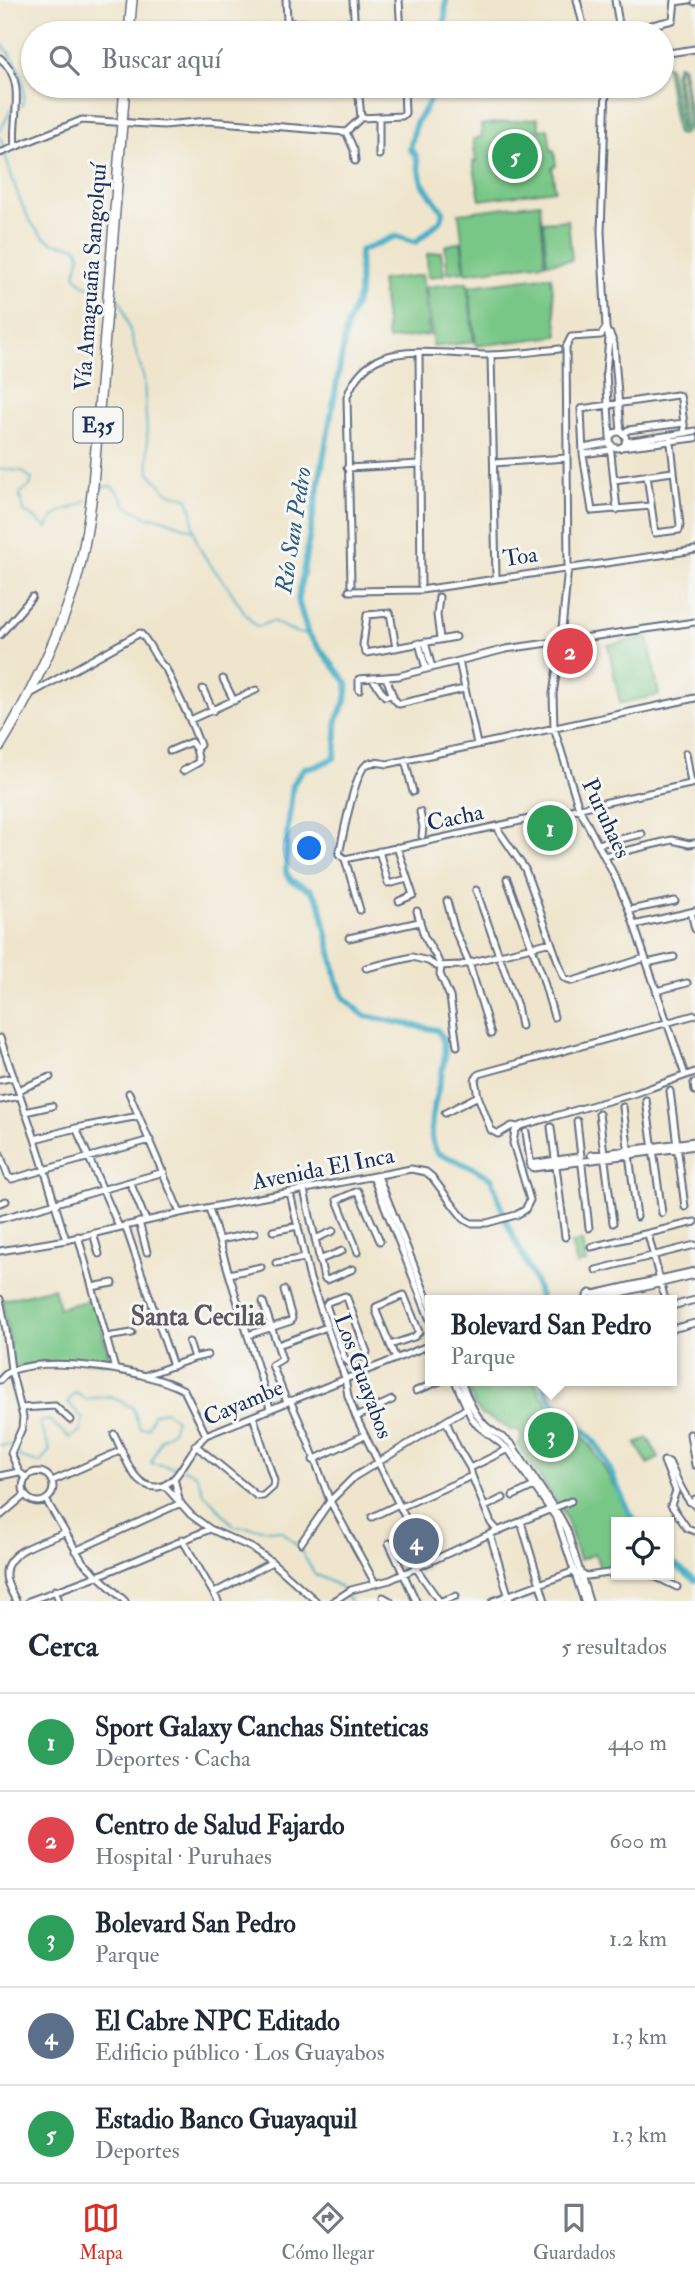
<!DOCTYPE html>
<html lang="es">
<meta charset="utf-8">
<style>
:root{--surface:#fff;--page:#f6f6f7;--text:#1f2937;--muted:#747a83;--line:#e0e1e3;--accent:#d93025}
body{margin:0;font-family:"IM FELL Double Pica",serif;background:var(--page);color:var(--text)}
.controls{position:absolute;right:21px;bottom:21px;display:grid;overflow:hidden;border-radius:0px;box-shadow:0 2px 5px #0004}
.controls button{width:63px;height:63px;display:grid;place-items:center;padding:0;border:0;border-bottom:2px solid var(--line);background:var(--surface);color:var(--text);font:35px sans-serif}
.you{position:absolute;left:310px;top:849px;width:24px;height:24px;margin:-18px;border:5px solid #fff;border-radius:50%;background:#1a73e8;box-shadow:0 0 0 10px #1a73e833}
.badge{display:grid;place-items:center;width:46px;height:46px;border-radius:50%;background:var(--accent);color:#fff;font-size:23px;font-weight:700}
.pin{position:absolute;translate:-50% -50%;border:4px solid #fff;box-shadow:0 2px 7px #0006}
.popup{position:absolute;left:425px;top:1295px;width:252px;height:91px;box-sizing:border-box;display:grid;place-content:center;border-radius:0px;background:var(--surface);filter:drop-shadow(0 2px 5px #0005);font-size:23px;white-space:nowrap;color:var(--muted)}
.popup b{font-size:26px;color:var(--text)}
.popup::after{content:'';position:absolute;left:50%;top:100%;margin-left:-14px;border:14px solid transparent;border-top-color:var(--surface)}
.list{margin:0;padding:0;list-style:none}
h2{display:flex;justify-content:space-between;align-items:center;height:91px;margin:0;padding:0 28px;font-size:30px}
h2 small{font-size:23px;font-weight:400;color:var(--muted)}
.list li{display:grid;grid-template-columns:46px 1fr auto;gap:21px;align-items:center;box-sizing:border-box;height:98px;padding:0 28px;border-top:2px solid var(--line)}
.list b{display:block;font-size:26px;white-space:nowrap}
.list p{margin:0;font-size:23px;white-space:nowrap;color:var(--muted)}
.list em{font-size:23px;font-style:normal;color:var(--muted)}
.icon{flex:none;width:38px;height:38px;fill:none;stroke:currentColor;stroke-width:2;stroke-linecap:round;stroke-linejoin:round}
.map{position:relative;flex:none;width:695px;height:1601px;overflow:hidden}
.search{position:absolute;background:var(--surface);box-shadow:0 2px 5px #0004;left:21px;right:21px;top:21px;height:77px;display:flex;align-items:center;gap:18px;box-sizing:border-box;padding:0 24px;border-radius:38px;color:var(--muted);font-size:26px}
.sheet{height:581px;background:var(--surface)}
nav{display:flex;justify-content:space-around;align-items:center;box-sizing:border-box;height:98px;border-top:2px solid var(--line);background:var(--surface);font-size:19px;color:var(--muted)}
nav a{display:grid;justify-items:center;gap:4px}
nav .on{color:var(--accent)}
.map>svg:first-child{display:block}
</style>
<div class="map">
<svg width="695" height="1601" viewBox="0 0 695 1601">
<rect width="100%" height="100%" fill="#f6f6f2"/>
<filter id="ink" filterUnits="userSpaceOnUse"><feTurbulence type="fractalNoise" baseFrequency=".0143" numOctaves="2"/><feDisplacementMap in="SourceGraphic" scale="14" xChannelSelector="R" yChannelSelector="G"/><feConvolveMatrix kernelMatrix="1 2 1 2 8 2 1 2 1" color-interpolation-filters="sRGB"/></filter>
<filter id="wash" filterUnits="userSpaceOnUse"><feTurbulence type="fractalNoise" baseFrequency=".00686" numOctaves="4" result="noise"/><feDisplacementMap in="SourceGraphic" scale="28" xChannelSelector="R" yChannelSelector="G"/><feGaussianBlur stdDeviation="1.57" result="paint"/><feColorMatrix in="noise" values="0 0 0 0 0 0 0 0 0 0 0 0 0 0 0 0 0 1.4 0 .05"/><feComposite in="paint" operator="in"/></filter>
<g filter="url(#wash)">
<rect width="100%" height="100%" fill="#efe5cc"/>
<path fill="#79c787" stroke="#4a7b72" stroke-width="2" d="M677,65H681L683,68L692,128H695V132L689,130L681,68L679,67L677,69L686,130L685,133L681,135L677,134L676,131L666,66H669L680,130L682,128L674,73Z
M538,118L539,130L548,129L551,150H554L556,166L552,167L555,190L480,200L473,162L476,161L473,139L482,137L481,125Z
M540,203L545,263L466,273L459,213Z
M568,220L572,260L547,263L543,222Z
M461,242L465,271L448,273L445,246Z
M441,252L444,275L428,277L427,254Z
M422,275L429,335L388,340L381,280Z
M551,276L558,336L476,346L469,286Z
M467,282L474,342L433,347L426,287Z
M648,637L659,695L620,703L608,645Z
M582,1241L587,1262L577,1265L571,1244Z
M54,1288L59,1308L94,1299L110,1360L108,1363L69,1360L13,1367L3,1300Z
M464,1381H535C542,1406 564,1416 580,1433C601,1456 618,1494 632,1522H616V1571H601L595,1554L579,1560L568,1523L562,1510L518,1446L522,1437L518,1430H510L502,1424L482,1415L475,1406Z
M648,1438L659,1458L648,1464L636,1444Z"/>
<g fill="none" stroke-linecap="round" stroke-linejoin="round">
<path stroke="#49b0c8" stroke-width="2" d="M0,42C18,61 28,80 22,106
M0,131L12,108
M0,137C10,167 21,226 50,241C58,246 68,244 77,247L80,255L75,274C83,286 87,289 101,286
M114,294L122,304L144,379L149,472L167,492L188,499C195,514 191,518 194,531C199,555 214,568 228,587C238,601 244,615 257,627L272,621L297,633L308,634
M0,469L22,471L32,479L30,486L20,493V498L25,513L32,516L47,528C58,503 71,514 87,500
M101,487L111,486L119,493L126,505L146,517L159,518L193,530
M0,1445H13
M16,1449L21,1458L40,1463L50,1450L39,1422L49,1420L70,1438L80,1431L83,1419L68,1402L75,1393L86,1399L110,1396L133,1408L140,1428H148L153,1414L166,1411L176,1420L172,1431L161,1439L151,1463L178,1468
M183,1469L196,1474L203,1492L234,1526L282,1531L299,1548L315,1574L339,1586L343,1591
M346,1596L350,1601"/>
<path stroke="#49b0c8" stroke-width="6" d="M444,33L446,0
M435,86L427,106L416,123L410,149L416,156L422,183L443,212L441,220L416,242L396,236L360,251L359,295L347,326L298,600L308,634L347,683C349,697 343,705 338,717C333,729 339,745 334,758L317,766L304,768L293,784L287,834L286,873L292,881L311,890L320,903L337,980L344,998L365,1016L437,1030C462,1056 416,1115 437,1153L476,1169L492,1179L506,1221L535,1281L541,1300
M542,1381C548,1406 572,1416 588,1434C610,1458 618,1496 635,1522
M669,1561L695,1580"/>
</g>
</g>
<g filter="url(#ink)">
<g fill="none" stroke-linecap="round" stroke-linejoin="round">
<defs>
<path id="minor" d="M286,0L287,20L290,23L354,22
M353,0L355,33
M399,0L401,33
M577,0L585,33
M615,0L620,30L623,32L673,20L675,0
M695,0V2
M675,2L689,0
M662,54L695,49
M0,58C28,81 11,117 15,147
M606,86L601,232L606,328L609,339L606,372L610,437
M379,117V155
M361,118L402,116L405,113L404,86
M346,132L354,150L355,161
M0,153L82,120L164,125L208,121L346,132L361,118L358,86
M606,328L601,335L571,337L566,347L568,567L561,640L553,694L554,728L579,808L616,879L629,910L685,1075
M610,334L614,344L621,433
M419,353L421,585
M491,355L496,577
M610 440a8 8 0 1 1 16 0a8 8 0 1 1-16 0Z
M623,434L628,430L684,423
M625,442L685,433
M610,444L617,510
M621,447L695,438
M583,448L610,443
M583,454L611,450
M494,463L567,458
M347,468L420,464
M647,475L655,533L679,530L680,525L670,435
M614,480L673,472
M651,506L592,511L583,454L581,409L677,395L680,396L681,400L685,433L695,431
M351,585L347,397C353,380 364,365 382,358C410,347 458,355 489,355C512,355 536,351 559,349
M349,591L421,590L695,550
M439,597L437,615L440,639
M0,635L32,597
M425,642L432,668
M419,643L426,669
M396,648L390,613L367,615L363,645L366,653L456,637
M459,661L477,744
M386,677L394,699L399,704L464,689
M372,678L385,696L393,695
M223,679L234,701
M203,689L213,711
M359,690V679L399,676L506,649L695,622
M32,693L140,633C151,643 154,659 166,669L190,720L256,690
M695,698L388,764C381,763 372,760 366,765C354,774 343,837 339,854L345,859L695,783
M170,751L191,742L196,749
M686,753L691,783
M405,760L413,792
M183,771L199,762L196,749L200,745L190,720
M420,812L423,827L422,836
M498,826L499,831L525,869L564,978L573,981L645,958
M598,844L642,834
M397,847L413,895L399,901
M379,851L388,883
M604,856L672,840L689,844L695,843
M345,859L360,910
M507,879L542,975L554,1017
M392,883L407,879
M476,890L517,1006L521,1026
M447,901L455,931L469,963L491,1034
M629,910L675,901
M417,911L424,936L437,958L441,967L440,974L450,997L457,1046
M691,912L695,929
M634,925L695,911
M349,938L419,922
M647,963L674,957
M366,968L412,957L428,961L436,966L461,965L551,942
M656,991L687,983
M0,1038L35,1139L66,1240
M0,1080L14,1077
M694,1083L695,1091
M18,1090L50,1077
M670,1091L685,1207
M129,1093L180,1213
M0,1100L20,1096
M646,1100L662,1213
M623,1107L637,1217
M25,1112L52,1106
M445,1113L478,1096
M599,1114L613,1223
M577,1121L589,1228
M518,1127L512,1126L498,1134L491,1130L478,1096L475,1080L479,1074L695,1015
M551,1127L565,1237
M76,1128L119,1227
M526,1132L531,1167L534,1168L695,1146
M35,1139L76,1128L139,1116
M0,1154L8,1176L12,1179L150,1140
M591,1155L695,1141
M530,1164L577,1157
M378,1176L430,1305
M373,1177L430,1320
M130,1182L146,1221
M304,1190L324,1278L327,1280L353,1269
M290,1193L310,1279L345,1378L348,1396L356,1417L408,1523L411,1539L421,1565
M0,1203L6,1201
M209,1208L270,1408
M0,1219L164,1172
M139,1222L147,1252
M125,1225L173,1366
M273,1231L298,1226
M93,1233L99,1254
M648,1234L665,1300
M78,1236L115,1369
M315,1239L333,1231
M219,1240L255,1233
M591,1247L695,1222
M0,1251L66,1240L180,1213L411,1169L426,1172L432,1177L456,1209L464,1219L471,1223H487L516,1215L525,1210L530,1200L513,1143L515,1131L520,1126L636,1093L695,1072
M358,1252L337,1200L358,1191L380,1241
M319,1260L342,1251
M276,1263L305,1258
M596,1270L695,1245
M229,1274L261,1267
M92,1287L113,1283
M594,1294L695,1271
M345,1296L347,1298L367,1352L365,1356L348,1362L345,1359L326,1305L328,1302Z
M0,1299L6,1330L11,1370L23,1417L22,1428L11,1453L19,1472L27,1478
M596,1299L695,1275
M587,1300V1296L590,1293L594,1294L596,1297
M263,1302L282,1359L272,1365L287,1402
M672,1306L695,1300
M672,1329L695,1323
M248,1335L291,1321L292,1318L284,1290
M106,1337L132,1333
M278,1345L327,1327
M390,1345L414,1337L419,1332L404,1295L376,1307V1311L396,1359
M194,1358L207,1355
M144,1376L194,1358L189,1342
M0,1380C4,1376 8,1371 13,1370C53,1356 147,1370 184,1390L206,1435
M455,1381L471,1417L478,1426L508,1449L557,1519L584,1601
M461,1381C467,1396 473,1413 485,1425C494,1433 504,1437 512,1445L560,1517L567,1530L589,1601
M416,1391L440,1381
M290,1400L308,1441L330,1501L375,1583
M21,1408L55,1406L70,1420
M356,1417L392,1400
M446,1421L457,1446L470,1468
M114,1434C124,1452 132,1489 158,1487C165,1486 171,1482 176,1476C187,1462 193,1447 206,1435L430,1345
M690,1434L695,1465
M195,1445L257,1496H263L273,1487L274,1481L253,1416
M313,1460L365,1435
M23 1487a15 15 0 1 1 30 0a15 15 0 1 1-30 0Z
M0,1476L19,1472
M472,1476L491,1523L498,1531
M174,1478L179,1499
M52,1481L122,1450
M165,1486L191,1515L210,1529L252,1548L272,1562L316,1601
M513,1496L534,1486
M695,1499L693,1503L695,1506
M46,1500L83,1562L125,1601
M690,1502C680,1489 676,1476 669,1462L664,1461L676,1491L671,1505L687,1528L695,1531
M401,1507L472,1476L470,1468L508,1449
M485,1507L503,1498
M0,1516L25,1495
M372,1517L399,1504
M521,1522L545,1601
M490,1534L510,1601
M182,1539L218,1601
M301,1543L330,1501L354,1477L467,1408
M389,1543L416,1601
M75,1551L181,1503
M416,1568L439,1601
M652,1575L677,1587
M55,1590L59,1601
M214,1593L272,1562
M383,1597L390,1601
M16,1601C12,1593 6,1584 6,1575C4,1550 46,1541 64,1533
M29,1601L105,1573L210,1529
M334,1601L351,1590L390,1580L490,1534L571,1501
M441,1601L456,1596
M493,1601L572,1572L587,1576L616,1572"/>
<path id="highway" d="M129,33L132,0
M0,746C28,700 56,642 73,591C84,557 89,520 93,485L125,86"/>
</defs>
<use href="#minor" stroke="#656f84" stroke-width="9"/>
<use href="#highway" stroke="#656f84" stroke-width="12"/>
<use href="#minor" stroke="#fff" stroke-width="5"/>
<use href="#highway" stroke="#fff" stroke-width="9"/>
</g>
</g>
<g text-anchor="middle" stroke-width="6" stroke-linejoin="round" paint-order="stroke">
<rect fill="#f6f6f2" stroke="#5d6b8a" stroke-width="2" x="73.5" y="407.5" width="49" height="35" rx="5"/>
<g font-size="21" font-weight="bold" fill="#1b2f5e">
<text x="98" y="432">E35</text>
</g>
<g font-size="23" fill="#1b2f5e" stroke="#f6f6f2">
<text transform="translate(90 277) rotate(-86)" y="8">Vía Amaguaña Sangolquí</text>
<text transform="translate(520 556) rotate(-8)" y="8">Toa</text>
<text transform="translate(455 817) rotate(-12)" y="8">Cacha</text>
<text transform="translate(607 818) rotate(65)" y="8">Puruhaes</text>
<text transform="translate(323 1168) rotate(-11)" y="8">Avenida El Inca</text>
<text transform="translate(364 1376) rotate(70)" y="8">Los Guayabos</text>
<text transform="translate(243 1402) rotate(-23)" y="8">Cayambe</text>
</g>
<g font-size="24" font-style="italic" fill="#2b5c83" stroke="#f6f6f2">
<text transform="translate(293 530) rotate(-81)" y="8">Río San Pedro</text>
</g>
<g font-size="26" font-weight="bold" fill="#5b5861" stroke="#f6f6f2">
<text x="198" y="1325">Santa Cecilia</text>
</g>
</g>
</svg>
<div class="controls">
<button><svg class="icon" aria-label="locate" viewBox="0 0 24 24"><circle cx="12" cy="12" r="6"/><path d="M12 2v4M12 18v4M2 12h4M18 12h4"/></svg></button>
</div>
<div class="you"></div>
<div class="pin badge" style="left:550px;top:828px;background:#2e9e5b">1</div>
<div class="pin badge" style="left:570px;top:651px;background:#e0444e">2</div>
<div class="pin badge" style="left:551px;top:1435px;background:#2e9e5b">3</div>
<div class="popup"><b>Bolevard San Pedro</b>Parque</div>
<div class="pin badge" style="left:416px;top:1541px;background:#5c6f8a">4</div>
<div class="pin badge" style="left:515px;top:156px;background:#2e9e5b">5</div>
<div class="search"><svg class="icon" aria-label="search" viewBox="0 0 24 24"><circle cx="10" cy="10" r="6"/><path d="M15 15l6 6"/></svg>Buscar aquí</div>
</div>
<section class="sheet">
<h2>Cerca<small>5 resultados</small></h2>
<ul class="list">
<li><span class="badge" style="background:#2e9e5b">1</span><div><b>Sport Galaxy Canchas Sinteticas</b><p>Deportes · Cacha</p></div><em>440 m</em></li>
<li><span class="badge" style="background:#e0444e">2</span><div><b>Centro de Salud Fajardo</b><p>Hospital · Puruhaes</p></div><em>600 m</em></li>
<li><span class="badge" style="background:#2e9e5b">3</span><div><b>Bolevard San Pedro</b><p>Parque</p></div><em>1.2 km</em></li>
<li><span class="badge" style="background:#5c6f8a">4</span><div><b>El Cabre NPC Editado</b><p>Edificio público · Los Guayabos</p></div><em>1.3 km</em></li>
<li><span class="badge" style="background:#2e9e5b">5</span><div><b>Estadio Banco Guayaquil</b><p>Deportes</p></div><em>1.3 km</em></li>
</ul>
</section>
<nav>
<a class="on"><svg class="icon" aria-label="map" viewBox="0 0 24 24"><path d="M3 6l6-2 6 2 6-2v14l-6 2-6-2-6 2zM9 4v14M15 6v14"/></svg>Mapa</a>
<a><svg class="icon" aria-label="directions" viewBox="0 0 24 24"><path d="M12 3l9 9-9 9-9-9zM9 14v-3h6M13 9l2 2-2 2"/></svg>Cómo llegar</a>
<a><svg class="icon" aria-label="saved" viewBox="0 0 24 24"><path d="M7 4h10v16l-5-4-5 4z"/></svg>Guardados</a>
</nav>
